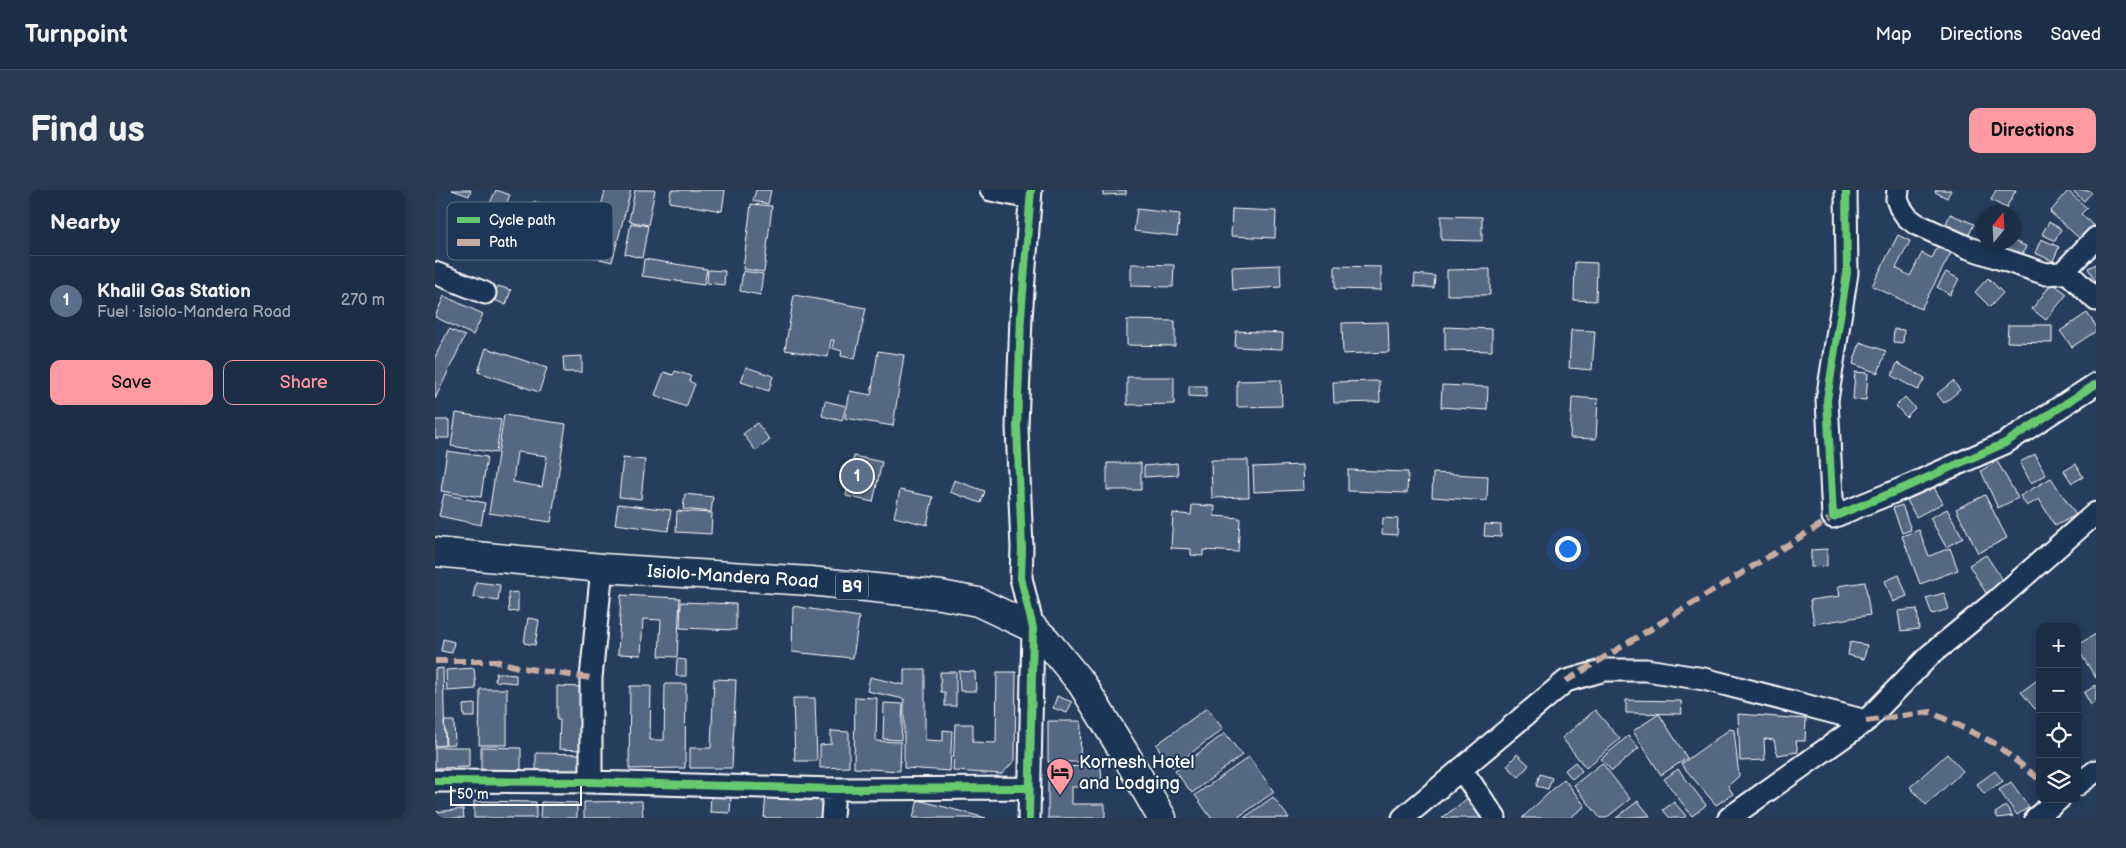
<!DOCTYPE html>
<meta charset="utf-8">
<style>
:root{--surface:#1c2e46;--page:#293a51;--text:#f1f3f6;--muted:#a0a8b3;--line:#3a4a5f;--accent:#ff9aa2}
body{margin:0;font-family:"Balsamiq Sans",sans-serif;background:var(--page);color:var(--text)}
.controls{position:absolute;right:15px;bottom:15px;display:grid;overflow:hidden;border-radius:10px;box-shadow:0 2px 8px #0003}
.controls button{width:45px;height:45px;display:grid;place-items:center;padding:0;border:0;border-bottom:1px solid var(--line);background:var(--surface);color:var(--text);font:25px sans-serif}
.compass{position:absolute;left:1541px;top:15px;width:45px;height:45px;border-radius:50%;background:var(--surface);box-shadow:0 2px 8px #0003;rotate:18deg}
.scale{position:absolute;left:15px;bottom:12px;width:132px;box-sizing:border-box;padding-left:5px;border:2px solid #fff;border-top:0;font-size:14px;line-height:18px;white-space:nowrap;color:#fff;-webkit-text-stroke:4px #1d3557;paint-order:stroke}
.you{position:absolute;left:1132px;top:358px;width:18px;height:18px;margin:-12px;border:4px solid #fff;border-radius:50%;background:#1a73e8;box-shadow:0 0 0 8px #1a73e833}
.badge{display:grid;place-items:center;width:32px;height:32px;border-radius:50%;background:var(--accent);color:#fff;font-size:16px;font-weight:700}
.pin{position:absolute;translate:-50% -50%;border:2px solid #fff;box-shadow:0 1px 5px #0006}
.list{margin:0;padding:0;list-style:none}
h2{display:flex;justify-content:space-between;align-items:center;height:65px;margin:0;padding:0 20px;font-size:21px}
h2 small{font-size:16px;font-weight:400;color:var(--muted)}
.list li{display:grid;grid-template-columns:32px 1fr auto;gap:15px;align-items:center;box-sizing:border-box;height:90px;padding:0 20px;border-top:1px solid var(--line)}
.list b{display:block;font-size:19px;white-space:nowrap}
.list p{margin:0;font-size:16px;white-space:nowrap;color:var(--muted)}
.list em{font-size:16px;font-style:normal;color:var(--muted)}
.actions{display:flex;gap:10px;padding:15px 20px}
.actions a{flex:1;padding:11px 0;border:1px solid var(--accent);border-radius:10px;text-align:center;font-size:18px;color:var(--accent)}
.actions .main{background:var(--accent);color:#111}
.icon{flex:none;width:28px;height:28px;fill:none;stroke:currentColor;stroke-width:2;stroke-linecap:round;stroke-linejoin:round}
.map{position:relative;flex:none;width:1661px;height:628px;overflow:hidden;border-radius:10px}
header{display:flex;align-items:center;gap:30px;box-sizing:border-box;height:70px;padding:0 25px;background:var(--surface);border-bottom:1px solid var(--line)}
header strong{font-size:24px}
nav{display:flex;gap:28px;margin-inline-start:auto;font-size:18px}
.intro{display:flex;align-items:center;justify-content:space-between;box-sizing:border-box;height:120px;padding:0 30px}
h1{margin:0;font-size:35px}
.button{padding:12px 22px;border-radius:10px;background:var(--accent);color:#111;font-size:18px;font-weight:700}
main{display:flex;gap:30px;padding:0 30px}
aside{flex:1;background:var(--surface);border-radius:10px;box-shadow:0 2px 8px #0003}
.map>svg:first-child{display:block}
</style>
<header>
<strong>Turnpoint</strong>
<nav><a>Map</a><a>Directions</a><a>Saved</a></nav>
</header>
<div class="intro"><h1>Find us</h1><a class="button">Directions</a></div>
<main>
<aside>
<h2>Nearby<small></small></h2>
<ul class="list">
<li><span class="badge" style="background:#5c6f8a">1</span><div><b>Khalil Gas Station</b><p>Fuel · Isiolo-Mandera Road</p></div><em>270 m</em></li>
</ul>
<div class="actions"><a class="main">Save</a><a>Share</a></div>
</aside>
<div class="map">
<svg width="1661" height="628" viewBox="0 0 1661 628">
<rect width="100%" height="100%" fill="#263d5e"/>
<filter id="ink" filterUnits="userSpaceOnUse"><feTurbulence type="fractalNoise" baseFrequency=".02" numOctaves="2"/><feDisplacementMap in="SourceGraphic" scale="10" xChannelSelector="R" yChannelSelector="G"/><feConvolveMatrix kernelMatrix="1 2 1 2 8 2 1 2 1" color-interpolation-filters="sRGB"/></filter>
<g filter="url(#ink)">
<path fill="#556781" stroke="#fff" fill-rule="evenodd" d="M17,0H36L34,6Z
M61,0L75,5L69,19L55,13Z
M166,0H196L177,72L153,66L170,1Z
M200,0H220L213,35L194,31Z
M236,0H290L287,21L234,12Z
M321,0H336L333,14L318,11Z
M668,0H691V4L668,5Z
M1501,0H1516L1512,8L1500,2Z
M1561,0H1581L1571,18L1556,10Z
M1637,0H1656L1658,1L1649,11Z
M1633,1L1652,18L1646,24L1661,38L1653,56L1615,22Z
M99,11L115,18L104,45L88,39Z
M316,14L337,16L329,82L308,79Z
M702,19L745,24L742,46L699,41Z
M797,19L841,21L840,48L796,46Z
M1515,24L1539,34L1532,49L1509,39Z
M1006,26L1047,27V51L1006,50Z
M1614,32L1626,39L1620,51L1607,44Z
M196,33L213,36L207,68L190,64Z
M1463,45L1475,51L1461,78L1475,86L1487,63L1497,68L1504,54L1517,61L1486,119L1437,96Z
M1606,49L1624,57L1618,71L1600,63Z
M1578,51L1591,56L1586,70L1563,62L1567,52Z
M209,69L272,79L269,95L207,86Z
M1140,72L1162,73L1161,111L1139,110Z
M696,74L739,75L738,97L696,96Z
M1661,74V94L1653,78Z
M845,75L846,97L798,100L797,77Z
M900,76L946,77V100L900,99Z
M1055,79V105H1012V80Z
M273,80L290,81L289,95L272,93Z
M308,81L328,84L325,105L305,101Z
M1511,82L1524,89L1515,105L1502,97Z
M980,84L1000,86L999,98L979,96Z
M1553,88L1568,103L1555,117L1540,102Z
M1617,93L1632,104L1611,130L1597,119Z
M63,96L76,100L71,115L57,109Z
M359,105L431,118L420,169L406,166L407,161L397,158L399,150H396L393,167L350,160Z
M9,106L48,124L38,145L0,127Z
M1652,123L1661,136V141L1637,157L1625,141Z
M692,130L740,131V156L692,155Z
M953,132L954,162L908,164L907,133Z
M1573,135H1617V153L1572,152Z
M1010,137L1057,139V161L1010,160Z
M14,139L30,146L0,209V167Z
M1459,139L1469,140L1468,153L1458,152Z
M1136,140L1160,141L1157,180L1134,178Z
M801,141L848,143L847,159L800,157Z
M1425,152L1451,161L1443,183L1418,174Z
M51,158L112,178L104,202L43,182Z
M443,161L469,165L458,236L410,228L415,201L436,205Z
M147,166V182H129L128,167Z
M1462,173L1490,188L1483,200L1457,186Z
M311,177L338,186L334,201L306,192Z
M240,181L256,186L254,191L260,194L251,217L220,205L229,182L238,185Z
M1420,182L1433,183L1431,210L1418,209Z
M692,187H739V214L692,215Z
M846,190L847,216L802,217V191Z
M944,191L945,212L899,213L898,192Z
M1518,191L1525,200L1509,213L1502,204Z
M1007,195L1053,197L1052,220L1006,217Z
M754,196H771V207L754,206Z
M1137,207L1163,209L1161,249L1135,248Z
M1470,207L1480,218L1471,227L1461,216Z
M390,211L411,216L407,231L387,226Z
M21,223L66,230L61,263L16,256Z
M69,225L131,234L116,332L54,323ZM82,262L112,266L107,297L78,292Z
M0,230H14V248H0Z
M322,233L335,250L321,261L308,244Z
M12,261L52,267L46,307L6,301Z
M1600,264L1611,285L1596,293L1585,272Z
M419,266L447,272L438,312L411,306Z
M188,268L210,270L206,309L184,307Z
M776,270H813L814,307L777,308Z
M1562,271L1583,308L1563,318L1546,281Z
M672,273H706V300H672Z
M742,273L743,285L709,287V276Z
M1641,274L1648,287L1637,293L1629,281Z
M868,275L869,300L819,302L818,277Z
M913,280L973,282L972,303L913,301Z
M998,283L1053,286L1052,311L997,307Z
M1616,288L1641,325L1620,336L1604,309L1592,316L1585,306Z
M519,290L550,301L546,313L515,302Z
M1498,296L1508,313L1481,327L1472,310Z
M465,300L498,307L492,335L459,327Z
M9,304L50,313L46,335L4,326Z
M250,304L278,307L276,322L248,319Z
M1550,305L1572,348L1543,363L1521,319Z
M183,314L236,320L233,341L180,334Z
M757,315L780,316L779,326L805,328L803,362L768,360V366L756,365V359L736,358L738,323L756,325Z
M1467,315L1476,340L1467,343L1458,318Z
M1512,319L1528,348L1511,357L1495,328Z
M242,321L277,323L276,344L241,342Z
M948,328L963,329L962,345L947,344Z
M1050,334L1066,335V347L1049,346Z
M1484,340L1494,366L1515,358L1523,380L1485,394L1467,346Z
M1392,359V376L1376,377V360Z
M1551,365L1569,392L1551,403L1534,375Z
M1464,385L1472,406L1458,412L1450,391Z
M41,392L65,395L63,411L38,407Z
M1430,392L1435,425L1379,434L1375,410L1405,406L1403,396Z
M83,402V421L74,422L73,403Z
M1509,403L1514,419L1497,424L1491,408Z
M186,405L245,408L242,467L224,466L226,430L208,429L206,465L183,464Z
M246,412L301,414V440L245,438Z
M358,416L424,427L418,468L357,462Z
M1482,419L1484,439L1466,441L1463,421Z
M93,428L104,430L100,455L89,453Z
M1661,444V488L1642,458V455Z
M8,449L19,452L17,463L6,461Z
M1415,452L1432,455L1429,469L1413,465Z
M242,469L251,470V486H241Z
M8,478L10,555L0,556V479Z
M39,478L41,499L12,501L11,480Z
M469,479H490V550L508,551V540L517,541L515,581L469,578V509L432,501L435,487L469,495Z
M524,481L540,482L541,501H525Z
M505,482H521V516H510V502H506Z
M562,482H581L580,570L567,584L518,581L520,534H538V552L560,553L561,552Z
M61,483L81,485V493L60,491Z
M1605,488V516L1600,519L1586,502Z
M279,489L301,490L297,578H255V558H276Z
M230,494H251L250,578L194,579L195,496H216L215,550H229Z
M1661,495V512L1656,515L1649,503Z
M122,496L148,497L147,560L124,559L125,530H122Z
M45,499H72V555H44Z
M622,506L637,512L632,523L618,518Z
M420,507L442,508L441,551L466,552L465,581L419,578Z
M358,508H380L382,571H360Z
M1191,510L1246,511L1247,524L1191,523Z
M449,513L468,514L466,550L448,549Z
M40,514V527H29L28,515Z
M772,518L788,539L737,577L721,555Z
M1160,520L1185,549L1151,578L1127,548Z
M1224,524L1252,568L1226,585L1198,541Z
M1303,524L1371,529L1370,551H1361L1363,562L1342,565L1339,550L1329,549L1330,570L1305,571Z
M9,531H19L20,554L11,555Z
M613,531H646L645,572H613Z
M1295,539L1299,540L1304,586L1293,596L1298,604L1281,615L1246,574Z
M396,541L414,542V577L385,578V555L396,554Z
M790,543L807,565L757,603L740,581Z
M1193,546L1204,558L1177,581L1166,569Z
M0,557H34V577L0,578Z
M46,557L86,558V583H46Z
M101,563L149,564V583L101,582Z
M1082,564L1094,575L1084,587L1072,576Z
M1512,564L1528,581L1491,615L1475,597Z
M814,567L839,602L802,628H776L760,605Z
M1140,572L1147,581L1137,589L1130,580Z
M1167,573L1195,609L1171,628H1165L1139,595Z
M666,576L667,597H637V614H670V628H613V577Z
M1243,579L1271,615L1257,626L1229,589Z
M1560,581L1568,591L1549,604L1542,594Z
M1105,584L1117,588L1113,599L1101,596Z
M1129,589L1150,616L1135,628H1087Z
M1576,592L1594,617L1582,625L1564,600Z
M331,603L390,606L389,628H329Z
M276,604L296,605L295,623L275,622Z
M838,607L854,628H809Z
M1033,608L1048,626L1046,628H1007Z
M483,610L551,628H478Z
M39,611L101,612V628H39Z
M207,611L208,628H149V612Z
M1203,611L1215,626L1181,628Z
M106,612L142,613V628H105Z
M1239,612L1251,626L1249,628H1235L1228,620Z
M1571,616L1578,626L1563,628L1560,623Z
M28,619L29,628H0V622Z"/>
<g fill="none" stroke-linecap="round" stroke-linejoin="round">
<defs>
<path id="minor" d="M556,0L595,8
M1411,0L1412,83L1392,210L1398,327L1471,297L1570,253L1661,194
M1463,0L1462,9L1465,17L1472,27L1481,34L1534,58L1611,84L1626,83L1630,80L1661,110
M1630,80L1661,48
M0,83L50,103
M1026,579L1060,628
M0,591L156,592L399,599L594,598
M156,592V488L167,378
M1642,595L1661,581
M397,628L399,599
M594,628L598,438L586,388L587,358L582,237L586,127L596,0
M968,628L1131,491L1170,480H1211L1269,489L1431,531
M1294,628L1431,531L1495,465L1562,410L1661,323
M1601,628L1624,609"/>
<g id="highway">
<path id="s1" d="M0,362L167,378L375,391L506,405L543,412L598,438L611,450L647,494L692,567L727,628"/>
</g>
</defs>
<use href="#minor" stroke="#fff" stroke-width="25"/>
<use href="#highway" stroke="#fff" stroke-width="31"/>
<use href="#minor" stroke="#1d3557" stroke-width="21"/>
<use href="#highway" stroke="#1d3557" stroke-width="28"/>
<path stroke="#c7aca2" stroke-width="6" stroke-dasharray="12 6" stroke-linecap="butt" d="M0,471H60L87,478L156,488
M1131,491L1398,327
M1431,531L1496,522L1559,553L1605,590"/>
<defs>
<path id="cycleway" d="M1411,0L1412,83L1392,210L1398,327L1471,297L1570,253L1661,194
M0,591L156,592L399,599L594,598
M594,628L598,438L586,388L587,358L582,237L586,127L596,0"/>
</defs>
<use href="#cycleway" stroke="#1d3557" stroke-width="11"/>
<use href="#cycleway" stroke="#67ca6e" stroke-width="8"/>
</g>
</g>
<defs>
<symbol id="hotel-pin" viewBox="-11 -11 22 30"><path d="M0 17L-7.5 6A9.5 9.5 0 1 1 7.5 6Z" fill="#ff9aa2" stroke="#1d3557"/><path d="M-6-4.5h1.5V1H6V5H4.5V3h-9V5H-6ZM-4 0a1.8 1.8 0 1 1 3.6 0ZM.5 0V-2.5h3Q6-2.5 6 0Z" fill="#111"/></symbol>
</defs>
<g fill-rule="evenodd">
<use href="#hotel-pin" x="609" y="566" width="32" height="43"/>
</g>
<g text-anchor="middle" stroke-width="4" stroke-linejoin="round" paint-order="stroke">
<rect fill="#1d3557" stroke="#bbc2cd" stroke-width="1" x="401" y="382.5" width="32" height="27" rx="4"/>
<g font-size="16" font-weight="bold" fill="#fff">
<text x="417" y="402">B9</text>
</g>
<g font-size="18" fill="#fff" stroke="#1d3557">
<text dy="6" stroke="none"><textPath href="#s1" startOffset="299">Isiolo-Mandera Road</textPath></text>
</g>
<g font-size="18" fill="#fff" stroke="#1d3557" text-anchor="start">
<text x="644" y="578">Kornesh Hotel<tspan x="644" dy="21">and Lodging</tspan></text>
</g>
</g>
<rect x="12" y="12" width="166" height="58" rx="8" fill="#1d3557" stroke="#617289" stroke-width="1"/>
<rect x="22" y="27" width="23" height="6" fill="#67ca6e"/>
<rect x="22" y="49" width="23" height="7" fill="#c7aca2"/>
<g font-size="14" fill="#fff">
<text x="54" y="35">Cycle path</text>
<text x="54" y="57">Path</text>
</g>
</svg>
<div class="controls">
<button>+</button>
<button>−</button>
<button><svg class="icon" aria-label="locate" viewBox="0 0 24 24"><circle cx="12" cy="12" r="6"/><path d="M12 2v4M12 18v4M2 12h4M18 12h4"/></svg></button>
<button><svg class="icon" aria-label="layers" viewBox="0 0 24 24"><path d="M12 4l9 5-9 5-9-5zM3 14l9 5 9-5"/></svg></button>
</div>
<svg class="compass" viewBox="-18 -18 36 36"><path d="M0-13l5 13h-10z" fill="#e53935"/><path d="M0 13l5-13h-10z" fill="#a0a8b3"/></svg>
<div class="scale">50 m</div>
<div class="you"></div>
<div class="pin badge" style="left:422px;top:286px;background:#5c6f8a">1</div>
</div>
</main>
